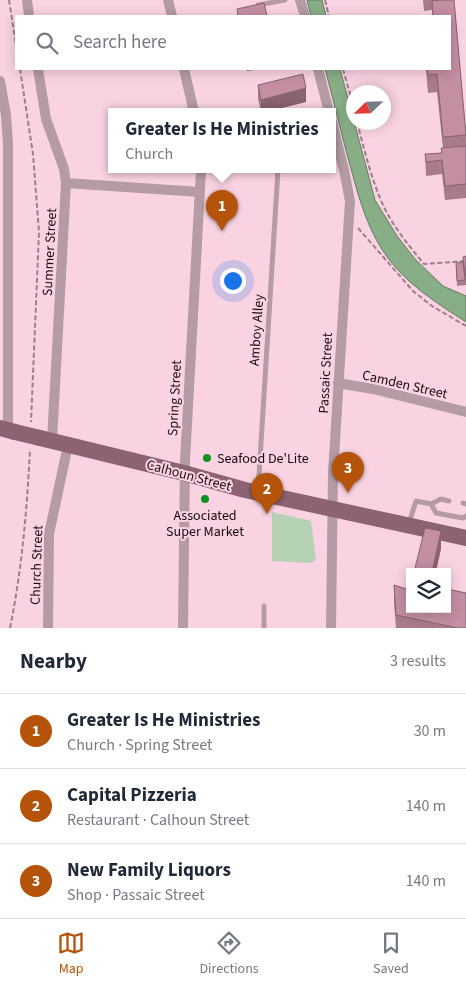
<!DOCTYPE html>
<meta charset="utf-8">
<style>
:root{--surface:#fff;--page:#f2f2f3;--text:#1f2937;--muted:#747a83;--line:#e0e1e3;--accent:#b45309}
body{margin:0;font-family:"Source Sans 3",sans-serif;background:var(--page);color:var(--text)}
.controls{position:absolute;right:15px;bottom:15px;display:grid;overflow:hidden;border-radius:0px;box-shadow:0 2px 12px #0003}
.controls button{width:45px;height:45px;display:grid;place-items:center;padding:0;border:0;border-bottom:1px solid var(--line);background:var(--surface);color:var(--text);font:25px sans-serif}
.compass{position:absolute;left:346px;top:85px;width:45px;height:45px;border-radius:50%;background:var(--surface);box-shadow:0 2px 12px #0003;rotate:247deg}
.you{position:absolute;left:232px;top:280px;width:18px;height:18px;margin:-12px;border:4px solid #fff;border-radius:50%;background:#1a73e8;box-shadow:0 0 0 8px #1a73e833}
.badge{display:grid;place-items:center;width:32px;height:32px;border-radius:50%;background:var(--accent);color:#fff;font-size:16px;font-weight:700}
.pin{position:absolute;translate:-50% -41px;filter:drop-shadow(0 1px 2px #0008)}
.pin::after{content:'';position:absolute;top:26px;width:18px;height:15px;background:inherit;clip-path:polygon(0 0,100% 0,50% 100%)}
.popup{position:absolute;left:108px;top:108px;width:228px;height:65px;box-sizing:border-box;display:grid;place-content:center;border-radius:0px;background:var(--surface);filter:drop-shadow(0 1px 4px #0005);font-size:16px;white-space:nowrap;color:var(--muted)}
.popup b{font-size:19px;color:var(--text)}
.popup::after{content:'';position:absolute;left:50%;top:100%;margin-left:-10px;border:10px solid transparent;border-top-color:var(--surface)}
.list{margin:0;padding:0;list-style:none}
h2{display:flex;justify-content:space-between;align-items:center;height:65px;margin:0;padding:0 20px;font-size:21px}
h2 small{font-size:16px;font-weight:400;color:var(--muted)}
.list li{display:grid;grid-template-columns:32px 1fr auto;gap:15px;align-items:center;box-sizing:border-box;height:75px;padding:0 20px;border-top:1px solid var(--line)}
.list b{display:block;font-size:19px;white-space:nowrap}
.list p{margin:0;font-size:16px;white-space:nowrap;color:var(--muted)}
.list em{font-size:16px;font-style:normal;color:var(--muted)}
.icon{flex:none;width:28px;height:28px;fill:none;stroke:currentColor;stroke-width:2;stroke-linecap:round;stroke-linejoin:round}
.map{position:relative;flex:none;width:466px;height:628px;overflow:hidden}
.search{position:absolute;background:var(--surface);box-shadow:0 2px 12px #0003;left:15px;right:15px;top:15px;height:55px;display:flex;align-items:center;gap:12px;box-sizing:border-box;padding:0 18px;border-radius:0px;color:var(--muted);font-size:19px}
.sheet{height:290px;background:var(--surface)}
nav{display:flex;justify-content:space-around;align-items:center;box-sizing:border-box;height:70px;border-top:1px solid var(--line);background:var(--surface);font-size:14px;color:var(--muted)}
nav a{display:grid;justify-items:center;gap:2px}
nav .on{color:var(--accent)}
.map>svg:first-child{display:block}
</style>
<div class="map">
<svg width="466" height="628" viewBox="0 0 466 628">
<rect width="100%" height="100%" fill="#fad3e2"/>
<path fill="#b6d2b5" d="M272,512L311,521L316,560L311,563L272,561Z"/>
<path fill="#87ae86" stroke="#667d63" d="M307,0H322L326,16H311Z
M325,69H340L375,200L397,236L415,259L443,286L466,296V322C435,302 403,282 383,251C364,222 357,190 348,158C340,128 333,98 325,69Z"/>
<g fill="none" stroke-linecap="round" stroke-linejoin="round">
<path stroke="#9c7f8a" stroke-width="2" stroke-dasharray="5 2.5" stroke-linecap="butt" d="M9,0L16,45
M325,0L329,16
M20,69L33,154L39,232L31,422
M343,69L354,108
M357,122C365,152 372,183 386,211C396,230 410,247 424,264L466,261
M358,228L413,291L432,306L466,326
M10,628C22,569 27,509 30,449"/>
<path stroke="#b49ba4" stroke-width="5" d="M258,5L285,0
M258,491L278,170
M463,503L466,504
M431,504L436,513L463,518L466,516
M409,523L416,501L431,504L441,499L449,501
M264,606V628"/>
<path stroke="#b49ba4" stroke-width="10" d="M27,0L29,16
M168,0L172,16
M300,0L305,16
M38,69L46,119L64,169L66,183L52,441
M184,69L194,112
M318,69L329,112
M0,81L6,115L8,144V430
M66,183L200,192
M338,383L373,389L466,412
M48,628L49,534L68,445
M183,628L185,461L201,170
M331,628L333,473L350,201L344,170L332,122"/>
<path stroke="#8d6273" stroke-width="16" d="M0,428L15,432
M40,438L184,473L245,490L466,538"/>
<path stroke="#8d6273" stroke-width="16" d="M15,432L40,438"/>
</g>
<path fill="#a97a8c" d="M423,0H454L466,134V198L445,200L442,174L426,176L425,154L441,153L443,148L437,92L428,93L426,69H450V16H432V10L424,11Z
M258,85L306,102L265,112H261L258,99Z
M466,256V285L457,286L456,263L464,268Z
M394,585L410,590L466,628H396L394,603Z"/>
<path fill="#896372" d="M247,69H260L247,71Z
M306,88V102L265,112H261V100Z
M441,531V549L436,572H432Z"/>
<path fill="#c48ea3" stroke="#896372" d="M440,0H454L466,135L443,137L437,74L428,75L427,69H450V16H433L432,1Z
M264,3L267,16H238L237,9Z
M303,74L306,88L261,100L258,85Z
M466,146V184L445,186L442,160L426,162L425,154L442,153L441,148Z
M466,256V275H465L463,257Z
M463,262L465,280L457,281L456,263Z
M425,528L441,531L432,572H414Z
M394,585L410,590V609H447V589L466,593V628H458L396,615Z"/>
<g fill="#0e9224" stroke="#fad3e2" stroke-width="2">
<circle cx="207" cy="458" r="5"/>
<circle cx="205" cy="499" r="5"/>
</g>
<g text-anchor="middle" stroke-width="4" stroke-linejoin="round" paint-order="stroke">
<g font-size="14" fill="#180b10" stroke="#fad3e2">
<text transform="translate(49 252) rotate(-87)" y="5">Summer Street</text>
<text transform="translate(256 330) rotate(-86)" y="5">Amboy Alley</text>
<text transform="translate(325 373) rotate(-87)" y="5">Passaic Street</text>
<text transform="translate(405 384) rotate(13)" y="5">Camden Street</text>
<text transform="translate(174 398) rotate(-87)" y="5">Spring Street</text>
<text transform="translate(189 475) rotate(15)" y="5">Calhoun Street</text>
<text transform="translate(36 565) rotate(-88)" y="5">Church Street</text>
</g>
<g font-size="14" fill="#180b10" stroke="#fad3e2" text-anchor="start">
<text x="217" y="463">Seafood De'Lite</text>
<text x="205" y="520" text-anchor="middle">Associated<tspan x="205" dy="16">Super Market</tspan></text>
</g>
</g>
</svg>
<div class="controls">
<button><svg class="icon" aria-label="layers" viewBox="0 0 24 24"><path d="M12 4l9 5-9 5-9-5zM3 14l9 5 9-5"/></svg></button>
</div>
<svg class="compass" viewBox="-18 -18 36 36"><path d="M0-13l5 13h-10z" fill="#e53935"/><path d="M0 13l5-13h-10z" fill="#747a83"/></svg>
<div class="you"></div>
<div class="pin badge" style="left:222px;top:231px">1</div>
<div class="popup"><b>Greater Is He Ministries</b>Church</div>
<div class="pin badge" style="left:267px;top:514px">2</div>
<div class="pin badge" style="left:348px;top:493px">3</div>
<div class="search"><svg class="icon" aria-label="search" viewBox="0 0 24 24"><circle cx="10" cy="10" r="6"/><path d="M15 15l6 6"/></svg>Search here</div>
</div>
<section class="sheet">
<h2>Nearby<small>3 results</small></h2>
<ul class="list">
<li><span class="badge">1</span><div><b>Greater Is He Ministries</b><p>Church · Spring Street</p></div><em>30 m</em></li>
<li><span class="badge">2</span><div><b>Capital Pizzeria</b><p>Restaurant · Calhoun Street</p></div><em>140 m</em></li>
<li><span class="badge">3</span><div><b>New Family Liquors</b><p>Shop · Passaic Street</p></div><em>140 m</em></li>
</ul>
</section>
<nav>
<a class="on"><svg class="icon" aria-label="map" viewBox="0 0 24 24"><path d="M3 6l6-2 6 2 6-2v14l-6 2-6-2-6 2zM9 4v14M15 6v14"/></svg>Map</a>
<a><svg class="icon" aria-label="directions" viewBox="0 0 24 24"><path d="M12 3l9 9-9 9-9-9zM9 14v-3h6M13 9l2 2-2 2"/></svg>Directions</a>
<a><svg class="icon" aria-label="saved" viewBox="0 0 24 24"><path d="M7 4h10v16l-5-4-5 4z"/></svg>Saved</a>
</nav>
